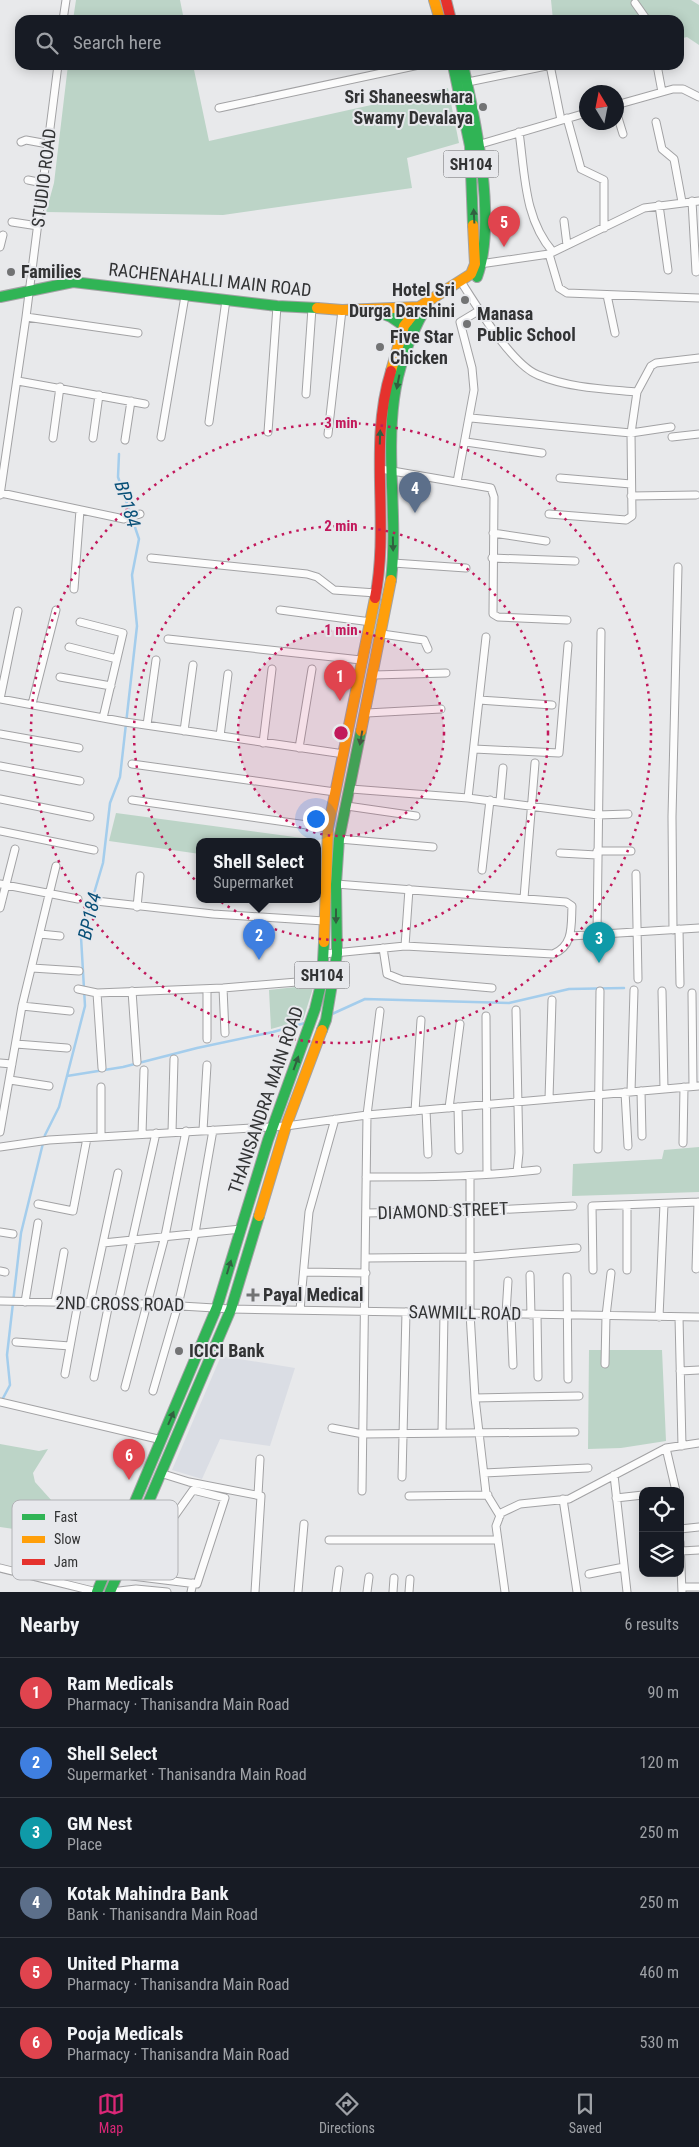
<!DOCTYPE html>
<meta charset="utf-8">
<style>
:root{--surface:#171b24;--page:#242831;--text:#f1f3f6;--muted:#9ea1a6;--line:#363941;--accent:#db2777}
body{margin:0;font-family:"Roboto Condensed",sans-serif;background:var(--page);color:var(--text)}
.controls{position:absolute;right:15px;bottom:15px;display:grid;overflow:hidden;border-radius:10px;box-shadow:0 2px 12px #0003}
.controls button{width:45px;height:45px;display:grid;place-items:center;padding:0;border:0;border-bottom:1px solid var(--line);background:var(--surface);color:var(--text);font:25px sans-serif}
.compass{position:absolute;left:579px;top:85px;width:45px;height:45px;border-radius:50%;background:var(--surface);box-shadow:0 2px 12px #0003;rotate:350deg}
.you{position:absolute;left:315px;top:818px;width:18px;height:18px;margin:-12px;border:4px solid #fff;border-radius:50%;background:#1a73e8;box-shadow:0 0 0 8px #1a73e833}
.badge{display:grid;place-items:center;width:32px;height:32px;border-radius:50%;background:var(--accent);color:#fff;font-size:16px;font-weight:700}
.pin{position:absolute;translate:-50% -41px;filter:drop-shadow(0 1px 2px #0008)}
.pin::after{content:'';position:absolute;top:26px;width:18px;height:15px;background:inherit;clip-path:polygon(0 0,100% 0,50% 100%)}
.popup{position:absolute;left:196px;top:838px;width:125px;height:65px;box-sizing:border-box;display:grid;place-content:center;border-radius:10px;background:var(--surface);filter:drop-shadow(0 1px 4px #0005);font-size:16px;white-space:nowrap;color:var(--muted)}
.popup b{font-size:19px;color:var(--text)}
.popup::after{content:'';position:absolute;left:50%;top:100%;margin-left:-10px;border:10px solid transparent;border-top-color:var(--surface)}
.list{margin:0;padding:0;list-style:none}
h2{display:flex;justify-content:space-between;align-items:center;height:65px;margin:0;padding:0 20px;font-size:21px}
h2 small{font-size:16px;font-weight:400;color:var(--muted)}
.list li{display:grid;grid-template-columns:32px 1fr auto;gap:15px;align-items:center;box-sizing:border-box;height:70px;padding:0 20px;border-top:1px solid var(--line)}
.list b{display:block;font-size:19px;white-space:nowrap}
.list p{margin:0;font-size:16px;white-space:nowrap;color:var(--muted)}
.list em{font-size:16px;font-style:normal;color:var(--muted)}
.icon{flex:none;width:28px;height:28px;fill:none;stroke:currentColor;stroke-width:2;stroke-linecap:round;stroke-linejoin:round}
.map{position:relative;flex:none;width:699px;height:1592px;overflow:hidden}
.search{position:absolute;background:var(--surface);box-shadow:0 2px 12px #0003;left:15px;right:15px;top:15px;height:55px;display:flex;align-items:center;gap:12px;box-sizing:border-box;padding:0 18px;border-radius:15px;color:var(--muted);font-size:19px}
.sheet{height:485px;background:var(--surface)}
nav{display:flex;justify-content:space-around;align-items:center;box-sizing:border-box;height:70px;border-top:1px solid var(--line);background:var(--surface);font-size:14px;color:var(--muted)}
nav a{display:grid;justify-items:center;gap:2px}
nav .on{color:var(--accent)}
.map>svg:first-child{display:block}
</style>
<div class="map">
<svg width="699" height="1592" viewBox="0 0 699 1592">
<rect width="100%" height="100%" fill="#e8e9eb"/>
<path fill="#dadde4" d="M221,1356L295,1368L270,1446L220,1439L202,1479L172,1470Z"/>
<path fill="#bcd4c7" d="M76,0H180L184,20H73Z
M551,0H691L699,5V45L687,37L679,39V20H553Z
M68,65H193L209,141L448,88L459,143L407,158L412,188L223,215L46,212L54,183Z
M116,813L317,840V841H200V854L109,841Z
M314,985L303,1020L271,1029L269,990Z
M699,1147V1192L572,1196L573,1164L662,1159L664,1150Z
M589,1350H662L666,1441L621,1448L588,1449Z
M0,1444L39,1451L48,1449L33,1473L35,1482L52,1501L42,1533L0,1527Z"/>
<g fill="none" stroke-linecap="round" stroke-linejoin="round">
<path stroke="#a4cdec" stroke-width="2.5" d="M332,1014L365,999L509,1003L569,989L624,988
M67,1076L123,1067L197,1048L273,1032L305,1023
M1,1402L10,1385L7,1355L21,1233L45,1135L59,1107L85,1006L81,937L103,863L110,803L120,777L137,626L132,575L139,539L118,477L119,454"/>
<defs>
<path id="street" d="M635,3L647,20
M63,20L66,0
M550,65L561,120
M657,65L662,92
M468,82L551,65
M616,105L673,89H683L699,97
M219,108L419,65
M616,111L623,134
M567,118L581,169L604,180V228
M656,122L662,149L674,159L682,202
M519,132C525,174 524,219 553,252
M21,142L26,140L48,144
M474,146L586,113
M28,180L43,183
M692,201L696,272
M659,205L668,270
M564,221L567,245
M12,222L38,226
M0,247L3,235
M549,254L559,288L567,293L699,298
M480,264L549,254L644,208L699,201
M460,280C476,305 512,365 538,375C569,388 604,389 637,392L651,366L656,363L699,358
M607,295L615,333
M26,317L138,333
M18,381L145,404
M306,394L312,308
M471,418L631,433L671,427
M209,422L226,300
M268,432L277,306
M328,434L342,310
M161,437L185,296
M672,437L699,434
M53,438L60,387
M93,438L99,395
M125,440L131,401
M466,442L542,453
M381,469L491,488L494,497L493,614L498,617L567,620
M560,478L631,484
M457,482L474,390L472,368L460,322L480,310
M1,493L124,519L140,514
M0,495L26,317L58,65
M631,496L696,495
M549,514L626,520L632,516L631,433L637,392
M493,533L546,541
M151,558L307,574L317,577L334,590L376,593
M492,558L575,561
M393,563L466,568
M74,589L80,510
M280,610L371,622
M80,622L123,633L103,718
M382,634L424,640L428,649
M168,639L361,660
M69,647L117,659
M374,675L446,673
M60,677L111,686
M0,699L125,722L344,754
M0,699L18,611
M479,700L552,705
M32,704L56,610
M367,713L441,709
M147,725L156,660
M184,731L193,665
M0,734L79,748
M220,736L228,674
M263,743L272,669
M299,748L312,669
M474,749L559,753L568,645
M132,764L335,792
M0,766L80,781
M351,789L468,798L598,815L628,814
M468,798L486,637
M0,799L90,817
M132,800L328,828
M500,801L503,768
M347,806L416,816
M0,831L94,850
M339,839L433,847
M597,851H631
M560,853L597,855
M482,870L490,800
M636,874L638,979
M0,884L78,899
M524,898L535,763
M96,901L213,914L324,921
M137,907L140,876
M0,908L15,849
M679,929L680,984
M673,930L672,817L678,567
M40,934L60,936
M597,934L601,632
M571,936L699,928
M405,946L409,889
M383,948L387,974L402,980L492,988
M324,954L405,946L553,954C574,946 571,925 572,906L566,902L336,884
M32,968L79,971
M223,988L225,1033
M78,989L97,993L223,988L322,980
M207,989V1039
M132,991L137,1062
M662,991L664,1089
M97,993L102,1068
M692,993L693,1086
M22,1006L70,1011
M486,1016L487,1173
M16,1044L67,1048
M0,1063L12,1064
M10,1080L49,1086
M101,1087V1137
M641,1091L642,1136
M625,1092L628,1146
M631,1092L634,990
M549,1099L552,1000
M458,1107L459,1150
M449,1108L460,1024
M426,1110L428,1154
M415,1111L421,1020
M203,1130L207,1065
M0,1132L22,1006L56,866
M172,1132L174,1059
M142,1134L144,1070
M683,1143L684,1087
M0,1147L49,1140L286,1126L367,1115L699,1086
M598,1149L600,991
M517,1172L537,1170
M366,1177C417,1177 467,1177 517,1172L519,1153L516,1010
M470,1177V1313L475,1398L486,1493L500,1516
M38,1204L73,1211L87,1138
M366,1213L471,1211L573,1206
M0,1232L13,1234
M103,1243L241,1229
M366,1258L471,1257L577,1248
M696,1269L698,1202
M593,1270L592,1206L699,1202
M627,1270V1205
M0,1271L5,1272
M304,1272L366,1273
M530,1275L531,1315
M567,1277L568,1379
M0,1301L148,1304L231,1309L699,1317
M25,1302L38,1223
M55,1302L64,1252
M90,1303L118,1173
M118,1303L156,1133
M300,1310L309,1212L335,1119
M506,1314L508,1281
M511,1314L513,1365
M537,1315L538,1377
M659,1317L664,1204
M679,1317L682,1446
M16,1342L70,1346
M605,1364L606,1316L611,1273
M680,1371L699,1370
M65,1374L78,1303
M94,1377L109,1303
M125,1387L165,1236L186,1131
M153,1391L178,1305L195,1233L213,1130
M475,1398L579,1396
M0,1402L162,1440
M332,1428L363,1434L575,1432
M442,1432L444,1313
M666,1448L676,1491
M160,1473L189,1482L261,1496L255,1592
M484,1473L588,1468
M614,1475L627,1592
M402,1477L406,1312
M193,1490L225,1498L197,1584L132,1576Z
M362,1491L367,1115L380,1011
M258,1495L260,1459
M409,1496L488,1495
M616,1498L643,1495
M563,1499L577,1592
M680,1529L699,1527
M329,1540H498
M680,1542L682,1592
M681,1551L699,1550
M0,1568L97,1592
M589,1574L624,1567
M682,1587H699
M111,1592L136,1589L167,1592
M191,1592L193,1583
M298,1592L304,1524
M336,1592L339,1570
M367,1592L369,1577
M393,1592L394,1578
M409,1592L410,1579
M505,1592L496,1526L501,1513L520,1504L569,1499L666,1448L699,1443"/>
<path id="fast" d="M453,65L470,146L473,225
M463,65C476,122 497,222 477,277
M0,297L73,282L277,306L317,308
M375,311L391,317L410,330
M391,580C398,520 386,459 394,399C398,368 410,336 425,309
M322,1030L326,1020L337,954L336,884L339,839L361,731
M97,1592L217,1307L268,1140L315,1009L322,980L324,942
M110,1592L231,1309L259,1216"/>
<path id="slow" d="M434,0L440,20
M317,308L342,310L419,307L424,310
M391,371L404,326L419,307L471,274L475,264L473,225
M361,731L391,580
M324,942L328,828L375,598
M259,1216L286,1126L322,1030"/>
<path id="jam" d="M446,0L451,20
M375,598C390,523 368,444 391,371"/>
</defs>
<use href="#street" stroke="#a2a2a4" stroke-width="9"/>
<use href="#fast" stroke="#a2a2a4" stroke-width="12"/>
<use href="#slow" stroke="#a2a2a4" stroke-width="12"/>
<use href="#jam" stroke="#a2a2a4" stroke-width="12"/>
<use href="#street" stroke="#fcfcfc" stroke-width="7"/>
<use href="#fast" stroke="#30b455" stroke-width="10"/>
<use href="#slow" stroke="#ff9f0a" stroke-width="10"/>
<use href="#jam" stroke="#e5322d" stroke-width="10"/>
</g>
<defs><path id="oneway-solid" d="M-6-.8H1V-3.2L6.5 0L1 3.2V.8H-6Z" transform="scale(1.25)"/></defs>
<g fill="#316040">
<use href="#oneway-solid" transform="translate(474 216) rotate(-93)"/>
<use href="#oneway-solid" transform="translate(398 382) rotate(101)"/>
<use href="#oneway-solid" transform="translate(380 437) rotate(-88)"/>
<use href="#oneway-solid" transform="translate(393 544) rotate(89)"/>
<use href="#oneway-solid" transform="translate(361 738) rotate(100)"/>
<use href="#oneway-solid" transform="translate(336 916) rotate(90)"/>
<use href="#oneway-solid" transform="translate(296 1063) rotate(-70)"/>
<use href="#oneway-solid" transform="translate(229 1267) rotate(-73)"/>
<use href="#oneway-solid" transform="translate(171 1418) rotate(-67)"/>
</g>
<circle cx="341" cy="733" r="103" fill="#c2185b" fill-opacity=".12"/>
<g fill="none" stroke="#c2185b" stroke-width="2.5" stroke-dasharray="2.5 5">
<circle cx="341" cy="733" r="103"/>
<circle cx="341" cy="733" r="207"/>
<circle cx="341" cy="733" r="310"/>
</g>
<g fill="#727374" stroke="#e7e8ec" stroke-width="2">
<circle cx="483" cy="107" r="5"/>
<circle cx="11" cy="272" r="5"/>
<circle cx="465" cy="300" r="5"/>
<circle cx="467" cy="324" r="5"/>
<circle cx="380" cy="347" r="5"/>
<path d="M250.5 1287.5h5v5h5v5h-5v5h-5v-5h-5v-5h5z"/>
<circle cx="179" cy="1351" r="5"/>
</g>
<g text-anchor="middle" stroke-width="4" stroke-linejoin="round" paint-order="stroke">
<g fill="#e7e8ec" stroke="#68696b" stroke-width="1">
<rect x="443.5" y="150.5" width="55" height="27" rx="4"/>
<rect x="294.5" y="961.5" width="55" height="27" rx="4"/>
</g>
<g font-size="16" font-weight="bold" fill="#323334">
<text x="471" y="170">SH104</text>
<text x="322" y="981">SH104</text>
</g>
<g font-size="18" font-weight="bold" fill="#323334" stroke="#e7e8ec" text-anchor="start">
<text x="473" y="103" text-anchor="end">Sri Shaneeswhara<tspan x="473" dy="21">Swamy Devalaya</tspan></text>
<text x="21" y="278">Families</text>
<text x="455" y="296" text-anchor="end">Hotel Sri<tspan x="455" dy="21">Durga Darshini</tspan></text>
<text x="477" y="320">Manasa<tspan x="477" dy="21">Public School</tspan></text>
<text x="390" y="343">Five Star<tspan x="390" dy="21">Chicken</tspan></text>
<text x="263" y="1301">Payal Medical</text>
<text x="189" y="1357">ICICI Bank</text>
</g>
<g font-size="18" fill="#323334" stroke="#e7e8ec">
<text transform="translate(44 178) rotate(-83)" y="6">STUDIO ROAD</text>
<text transform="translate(210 280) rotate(6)" y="6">RACHENAHALLI MAIN ROAD</text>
<text transform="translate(266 1100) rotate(-71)" y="6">THANISANDRA MAIN ROAD</text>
<text transform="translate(443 1211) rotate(-2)" y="6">DIAMOND STREET</text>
<text transform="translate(120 1304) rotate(1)" y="6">2ND CROSS ROAD</text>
<text transform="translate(465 1313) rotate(1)" y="6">SAWMILL ROAD</text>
</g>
<g font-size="19" font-style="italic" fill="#095078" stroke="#e7e8ec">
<text transform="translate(128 504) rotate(73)" y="7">BP184</text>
<text transform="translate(89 916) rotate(-77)" y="7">BP184</text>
</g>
</g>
<rect x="12" y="1500" width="166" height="80" rx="8" fill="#e7e8ec" stroke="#b1b2b5" stroke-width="1"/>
<rect x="22" y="1514" width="23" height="6" fill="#30b455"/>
<rect x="22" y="1536" width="23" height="7" fill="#ff9f0a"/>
<rect x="22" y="1559" width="23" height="6" fill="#e5322d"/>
<g font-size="14" fill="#323334">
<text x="54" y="1522">Fast</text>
<text x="54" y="1544">Slow</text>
<text x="54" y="1567">Jam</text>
</g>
<circle cx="341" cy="733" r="8" fill="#c2185b" stroke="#e7e8ec" stroke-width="2.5"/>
<g font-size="15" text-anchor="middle" font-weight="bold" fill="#c2185b" stroke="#e7e8ec" stroke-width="4" stroke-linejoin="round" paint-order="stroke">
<text x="341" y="428">3 min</text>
<text x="341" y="531">2 min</text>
<text x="341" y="635">1 min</text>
</g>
</svg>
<div class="controls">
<button><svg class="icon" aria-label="locate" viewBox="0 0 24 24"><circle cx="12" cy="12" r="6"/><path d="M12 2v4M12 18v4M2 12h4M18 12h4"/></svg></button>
<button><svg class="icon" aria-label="layers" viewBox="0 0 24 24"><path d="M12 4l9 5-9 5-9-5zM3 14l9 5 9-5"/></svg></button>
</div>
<svg class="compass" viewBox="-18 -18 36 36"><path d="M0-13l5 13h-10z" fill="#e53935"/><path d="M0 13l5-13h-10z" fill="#9ea1a6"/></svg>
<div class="you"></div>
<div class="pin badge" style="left:340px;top:701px;background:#e0444e">1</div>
<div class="pin badge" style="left:259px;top:960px;background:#3f7fe0">2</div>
<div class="popup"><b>Shell Select</b>Supermarket</div>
<div class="pin badge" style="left:599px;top:963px;background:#0f9aa8">3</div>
<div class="pin badge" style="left:415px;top:513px;background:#5c6f8a">4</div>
<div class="pin badge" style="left:504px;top:247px;background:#e0444e">5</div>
<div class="pin badge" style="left:129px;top:1480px;background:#e0444e">6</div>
<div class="search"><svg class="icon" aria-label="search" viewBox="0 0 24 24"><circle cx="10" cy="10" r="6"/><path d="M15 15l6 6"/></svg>Search here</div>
</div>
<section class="sheet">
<h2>Nearby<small>6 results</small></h2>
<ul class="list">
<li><span class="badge" style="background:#e0444e">1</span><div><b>Ram Medicals</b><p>Pharmacy · Thanisandra Main Road</p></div><em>90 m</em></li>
<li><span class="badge" style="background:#3f7fe0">2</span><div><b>Shell Select</b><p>Supermarket · Thanisandra Main Road</p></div><em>120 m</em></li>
<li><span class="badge" style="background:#0f9aa8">3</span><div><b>GM Nest</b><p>Place</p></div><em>250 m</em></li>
<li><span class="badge" style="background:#5c6f8a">4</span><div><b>Kotak Mahindra Bank</b><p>Bank · Thanisandra Main Road</p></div><em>250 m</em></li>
<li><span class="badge" style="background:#e0444e">5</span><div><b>United Pharma</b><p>Pharmacy · Thanisandra Main Road</p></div><em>460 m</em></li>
<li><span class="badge" style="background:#e0444e">6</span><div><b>Pooja Medicals</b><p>Pharmacy · Thanisandra Main Road</p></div><em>530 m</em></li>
</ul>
</section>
<nav>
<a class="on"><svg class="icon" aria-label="map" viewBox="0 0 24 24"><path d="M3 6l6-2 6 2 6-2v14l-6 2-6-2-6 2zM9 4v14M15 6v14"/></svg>Map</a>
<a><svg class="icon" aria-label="directions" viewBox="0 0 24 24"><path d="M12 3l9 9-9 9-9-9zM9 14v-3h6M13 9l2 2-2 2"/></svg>Directions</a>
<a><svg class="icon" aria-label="saved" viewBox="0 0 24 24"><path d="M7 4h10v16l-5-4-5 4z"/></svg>Saved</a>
</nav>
